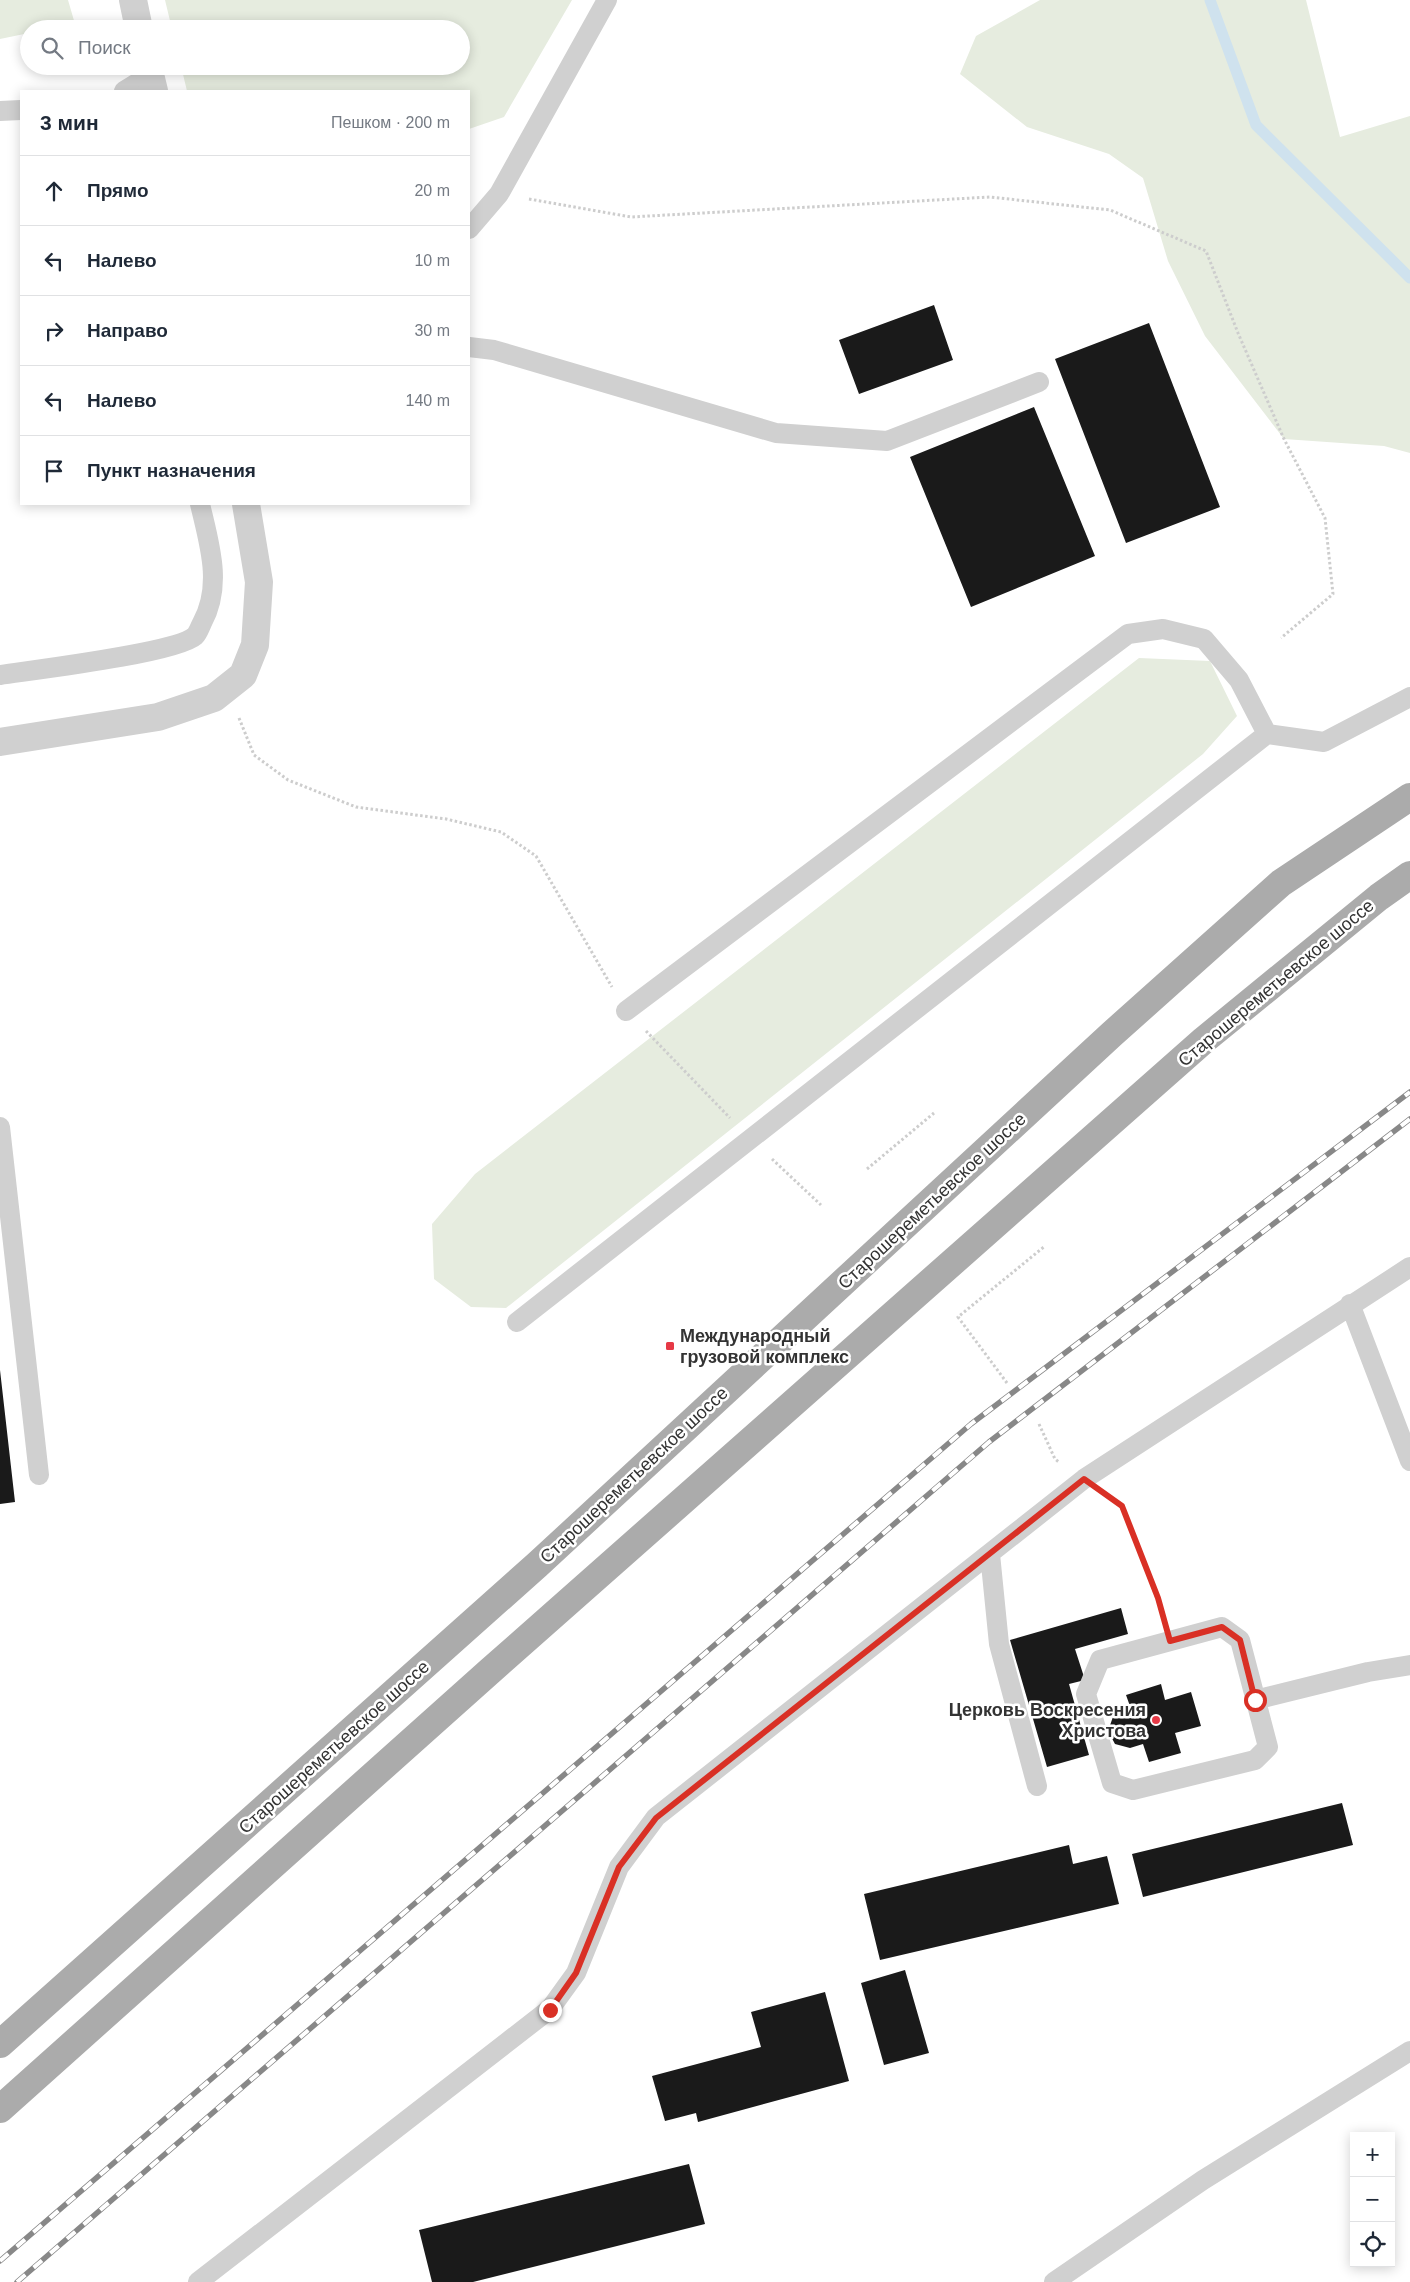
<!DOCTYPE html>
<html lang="ru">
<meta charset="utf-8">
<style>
:root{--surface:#fff;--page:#f6f6f7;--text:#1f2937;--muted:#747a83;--line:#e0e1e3}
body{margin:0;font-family:Helvetica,sans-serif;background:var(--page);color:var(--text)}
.controls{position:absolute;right:15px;bottom:15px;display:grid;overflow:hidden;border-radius:0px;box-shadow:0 2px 12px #0003}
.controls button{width:45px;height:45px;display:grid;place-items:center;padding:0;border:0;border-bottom:1px solid var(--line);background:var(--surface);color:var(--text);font:25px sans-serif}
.stop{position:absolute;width:15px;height:15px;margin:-11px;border:4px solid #d93025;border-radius:50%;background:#fff}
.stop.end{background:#d93025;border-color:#fff;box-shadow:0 1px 5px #0008}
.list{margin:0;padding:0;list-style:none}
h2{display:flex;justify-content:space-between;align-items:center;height:65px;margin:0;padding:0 20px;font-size:21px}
h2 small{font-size:16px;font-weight:400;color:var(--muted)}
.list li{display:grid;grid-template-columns:32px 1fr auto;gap:15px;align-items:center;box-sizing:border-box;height:70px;padding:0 20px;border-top:1px solid var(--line)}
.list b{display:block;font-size:19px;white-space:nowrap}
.list em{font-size:16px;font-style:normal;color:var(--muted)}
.icon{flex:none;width:28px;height:28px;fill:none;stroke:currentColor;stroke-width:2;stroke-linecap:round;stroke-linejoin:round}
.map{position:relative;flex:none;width:1410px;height:2282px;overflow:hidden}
.search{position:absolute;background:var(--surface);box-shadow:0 2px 12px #0003;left:20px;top:20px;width:450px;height:55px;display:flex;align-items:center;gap:12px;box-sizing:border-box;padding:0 18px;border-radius:28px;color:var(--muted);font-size:19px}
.panel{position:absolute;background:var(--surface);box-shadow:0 2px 12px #0003;left:20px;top:90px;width:450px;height:415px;border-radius:0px}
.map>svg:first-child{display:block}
</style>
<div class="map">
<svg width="1410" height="2282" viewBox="0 0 1410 2282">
<rect width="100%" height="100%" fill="#fff"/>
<path fill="#e6ecdf" d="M0,0H68L75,24L49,29H29V33L0,39Z
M165,0H572L504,117L469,129V91H187L181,66H461V29H172Z
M1040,0H1306L1340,137L1410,116V453L1384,446L1284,439L1205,336L1168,261L1143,178L1109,154L1027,127L960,74L976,36Z
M1139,658L1210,661L1237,716L1203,754L506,1308L471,1307L434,1279L432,1224L475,1174Z"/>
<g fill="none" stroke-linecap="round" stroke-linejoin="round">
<path stroke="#cfe2ee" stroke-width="11" d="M1210,0L1256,125L1410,278"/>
</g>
<path fill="#1a1a1a" d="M934,305L953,360L859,394L839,340Z
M1149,323L1220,507L1126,543L1055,359Z
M1034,407L1095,556L971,607L910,457Z
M0,1370L15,1502L0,1504Z
M1121,1608L1128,1634L1075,1649L1085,1680L1069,1684L1089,1755L1047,1767L1010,1640Z
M1161,1684L1165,1700L1191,1692L1201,1726L1175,1733L1181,1753L1149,1762L1143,1744L1130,1748L1115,1744L1108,1731L1114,1714L1131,1709L1126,1695Z
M1342,1803L1353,1845L1143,1897L1132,1854Z
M1069,1845L1073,1864L1107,1856L1119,1904L880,1960L864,1894Z
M905,1970L929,2053L884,2065L861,1983Z
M825,1992L849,2081L698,2122L696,2113L665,2121L652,2076L761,2047L751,2012Z
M689,2164L705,2224L473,2282H432L419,2230Z"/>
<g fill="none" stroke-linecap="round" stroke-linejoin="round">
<path stroke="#cdcdcd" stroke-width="3" stroke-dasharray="2.5 2.5" stroke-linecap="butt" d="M529,199L631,217L990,197L1110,210L1206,251L1238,333L1284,439L1325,518L1333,594L1281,638
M239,718L254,755L288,780L356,807L446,819L501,832L536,856L612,987
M646,1031L730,1118
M772,1159L821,1205
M867,1169L934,1113
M1007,1383L958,1317L1045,1246
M1039,1424L1055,1459L1060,1463
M1110,1497L1122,1506L1162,1612"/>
<path stroke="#d0d0d0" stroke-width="20" d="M124,91L150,75
M0,111L21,110
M469,229L499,194L607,0
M469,347L494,350L776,433L887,441L1039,382
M0,675C33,670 176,653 195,636C198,633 200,627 202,623C223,585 209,543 200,504
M626,1011L1128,634L1163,629L1204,639L1239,680L1267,734L1324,742L1410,697
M0,1127L39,1475
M1350,1304L1410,1461
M517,1322L1267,734
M990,1554L999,1644L1037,1786
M1222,1627L1240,1640L1268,1747L1255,1760L1133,1790L1112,1783L1086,1694L1100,1660Z
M1255,1700L1368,1672L1410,1665
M198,2282L550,2009L576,1973L619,1867L656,1817L1084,1479L1410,1267
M1054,2282L1203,2180L1410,2051"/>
<path stroke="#d0d0d0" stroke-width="28" d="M133,0L139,29
M148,66L154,91
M0,742L158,717L214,698L243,675L255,645L259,582L246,504"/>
<path stroke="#ababab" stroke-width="28" d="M0,2044L537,1565L1112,1034L1281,883L1410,797
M0,2109L490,1671L1204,1040L1379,897L1410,875"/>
<defs>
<path id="rail" d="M0,2261L971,1424L1410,1092
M17,2282L989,1442L1410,1119"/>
</defs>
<use href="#rail" stroke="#888" stroke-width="5.5"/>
<use href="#rail" stroke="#fff" stroke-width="4" stroke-dasharray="11" stroke-linecap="butt"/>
</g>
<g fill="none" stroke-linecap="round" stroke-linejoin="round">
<path stroke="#d93025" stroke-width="6" d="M550,2010L576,1973L619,1867L656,1818L1084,1479L1122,1506L1158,1598L1170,1641L1222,1627L1240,1640L1255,1700"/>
</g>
<g fill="#e63946" stroke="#fff" stroke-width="2">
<rect x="665" y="1341" width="10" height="10" rx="2.5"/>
<circle cx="1156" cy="1720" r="5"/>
</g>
<g text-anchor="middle" stroke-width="5" stroke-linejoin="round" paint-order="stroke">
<g font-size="18" fill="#333" stroke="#fff">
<text transform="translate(1276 983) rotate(-40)" y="6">Старошереметьевское шоссе</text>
<text transform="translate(932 1201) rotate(-43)" y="6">Старошереметьевское шоссе</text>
<text transform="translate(634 1475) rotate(-43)" y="6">Старошереметьевское шоссе</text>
<text transform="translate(334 1747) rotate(-42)" y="6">Старошереметьевское шоссе</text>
</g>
<g font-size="18" font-weight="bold" fill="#333" stroke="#fff" text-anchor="start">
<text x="680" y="1342">Международный<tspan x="680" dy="21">грузовой комплекс</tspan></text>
<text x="1146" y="1716" text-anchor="end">Церковь Воскресения<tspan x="1146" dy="21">Христова</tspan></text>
</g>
</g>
</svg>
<div class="controls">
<button>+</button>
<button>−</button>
<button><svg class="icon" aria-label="locate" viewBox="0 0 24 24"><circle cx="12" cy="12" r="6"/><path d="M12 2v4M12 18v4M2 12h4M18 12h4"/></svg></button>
</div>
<div class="stop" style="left:1255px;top:1700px"></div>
<div class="stop end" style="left:550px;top:2010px"></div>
<div class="search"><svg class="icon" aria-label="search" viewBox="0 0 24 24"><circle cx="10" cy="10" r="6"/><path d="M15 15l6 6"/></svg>Поиск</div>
<section class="panel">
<h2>3 мин<small>Пешком · 200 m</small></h2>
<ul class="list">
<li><svg class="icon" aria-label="ahead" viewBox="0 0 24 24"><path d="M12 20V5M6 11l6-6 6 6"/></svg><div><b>Прямо</b></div><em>20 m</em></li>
<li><svg class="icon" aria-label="left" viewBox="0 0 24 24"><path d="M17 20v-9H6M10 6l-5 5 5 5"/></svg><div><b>Налево</b></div><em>10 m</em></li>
<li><svg class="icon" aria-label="right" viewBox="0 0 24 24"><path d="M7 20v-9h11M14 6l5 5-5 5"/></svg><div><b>Направо</b></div><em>30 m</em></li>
<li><svg class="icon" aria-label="left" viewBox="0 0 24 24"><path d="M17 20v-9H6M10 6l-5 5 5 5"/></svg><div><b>Налево</b></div><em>140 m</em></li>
<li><svg class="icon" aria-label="arrive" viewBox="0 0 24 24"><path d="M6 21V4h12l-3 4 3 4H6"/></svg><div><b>Пункт назначения</b></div></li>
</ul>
</section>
</div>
